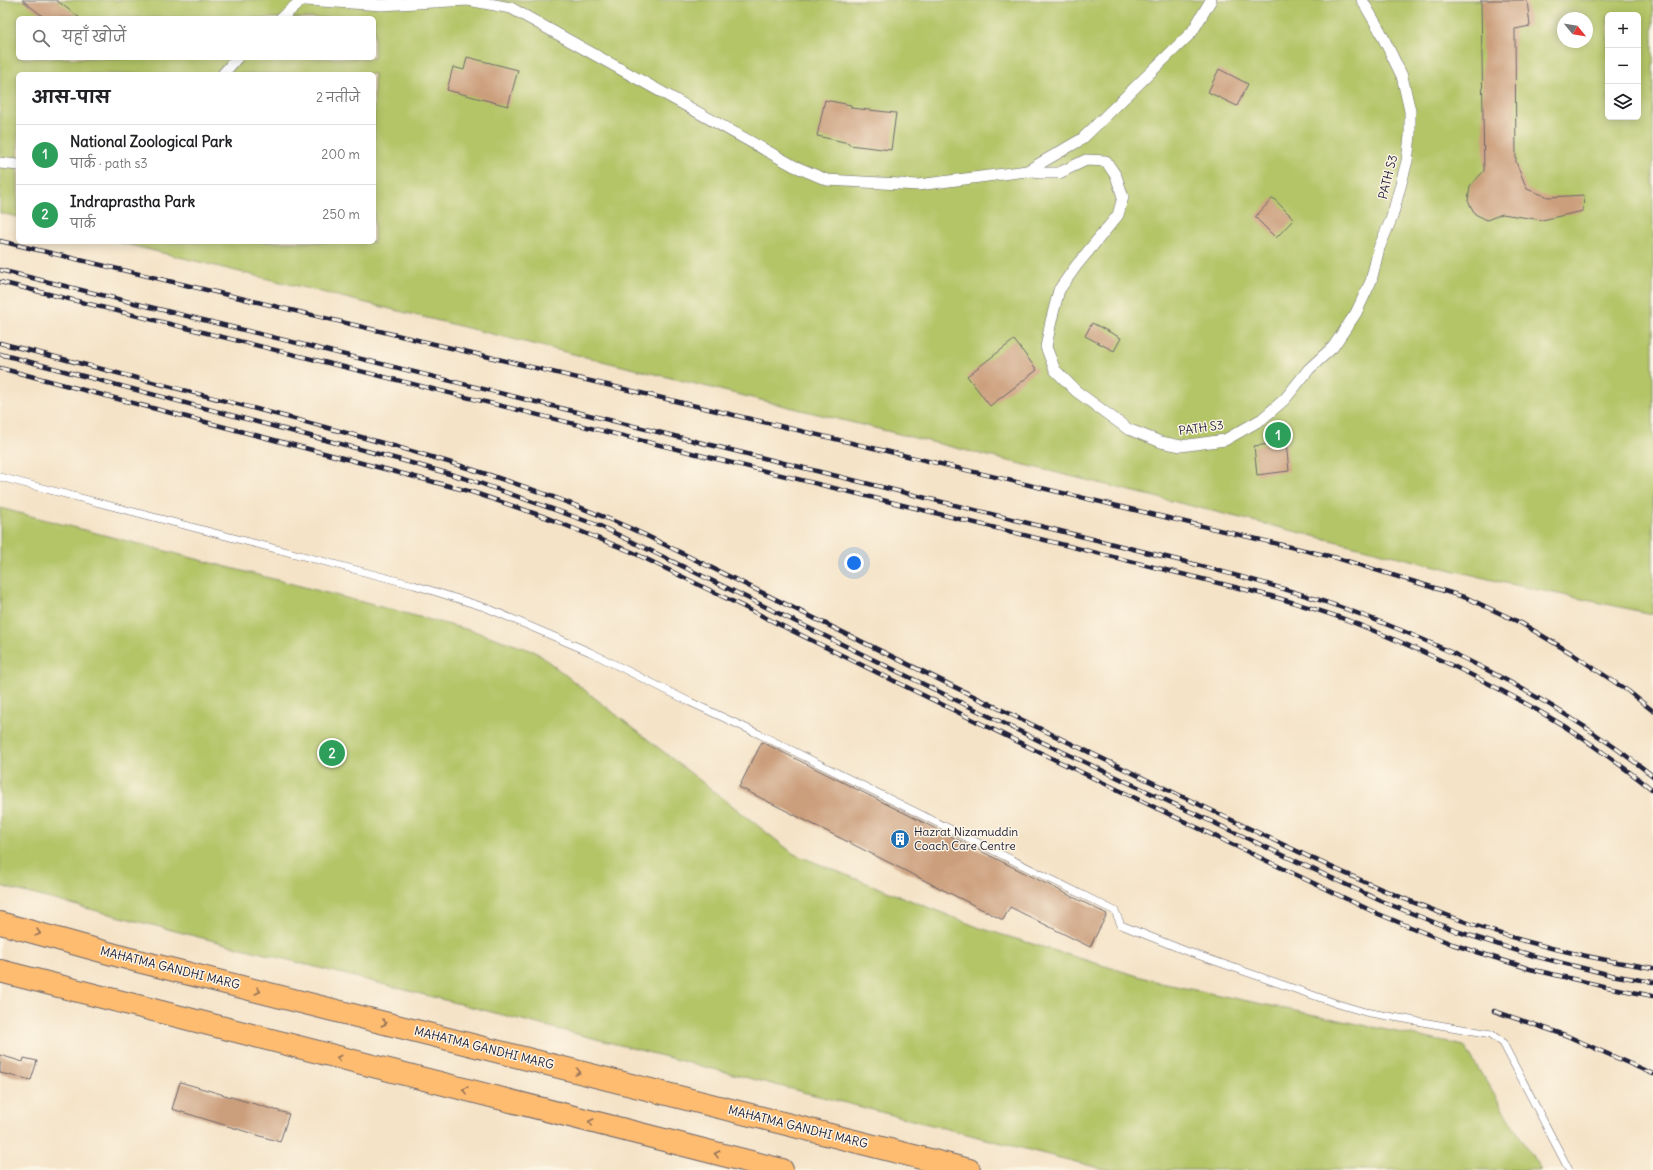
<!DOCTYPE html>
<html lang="hi">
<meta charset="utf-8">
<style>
:root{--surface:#fff;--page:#f6f6f6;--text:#202124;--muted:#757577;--line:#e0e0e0;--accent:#1f6fb2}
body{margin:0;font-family:Delius,"Playpen Sans Deva",sans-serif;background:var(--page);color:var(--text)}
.controls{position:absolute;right:12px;top:12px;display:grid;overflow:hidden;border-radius:6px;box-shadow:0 2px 10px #0003}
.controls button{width:36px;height:36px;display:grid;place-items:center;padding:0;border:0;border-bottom:1px solid var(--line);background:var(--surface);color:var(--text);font:20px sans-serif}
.compass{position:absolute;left:1557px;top:12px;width:36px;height:36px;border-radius:50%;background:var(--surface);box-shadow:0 2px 10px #0003;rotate:120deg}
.you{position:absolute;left:854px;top:563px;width:14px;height:14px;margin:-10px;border:3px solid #fff;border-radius:50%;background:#1a73e8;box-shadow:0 0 0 6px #1a73e833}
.badge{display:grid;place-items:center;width:26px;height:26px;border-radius:50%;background:var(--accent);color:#fff;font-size:13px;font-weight:700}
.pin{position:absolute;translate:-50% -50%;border:2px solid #fff;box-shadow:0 1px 4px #0006}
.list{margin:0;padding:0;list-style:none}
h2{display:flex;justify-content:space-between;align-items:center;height:52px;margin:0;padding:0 16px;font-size:17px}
h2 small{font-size:13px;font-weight:400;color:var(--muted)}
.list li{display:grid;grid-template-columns:26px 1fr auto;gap:12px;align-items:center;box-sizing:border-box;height:60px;padding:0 16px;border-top:1px solid var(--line)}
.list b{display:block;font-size:15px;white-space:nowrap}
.list p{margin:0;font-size:13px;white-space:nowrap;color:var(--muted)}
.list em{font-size:13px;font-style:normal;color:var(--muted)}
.icon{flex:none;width:22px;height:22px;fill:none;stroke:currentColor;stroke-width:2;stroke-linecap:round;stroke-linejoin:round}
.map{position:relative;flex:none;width:1653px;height:1170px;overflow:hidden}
.search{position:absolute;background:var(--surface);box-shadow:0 2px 10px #0003;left:16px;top:16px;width:360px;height:44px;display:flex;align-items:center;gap:10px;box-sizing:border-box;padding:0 14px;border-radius:6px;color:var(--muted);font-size:15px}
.panel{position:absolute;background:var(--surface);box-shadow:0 2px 10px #0003;left:16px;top:72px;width:360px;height:172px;border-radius:6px}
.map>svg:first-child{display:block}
</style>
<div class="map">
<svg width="1653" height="1170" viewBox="0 0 1653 1170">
<rect width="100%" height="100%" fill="#fcf5e5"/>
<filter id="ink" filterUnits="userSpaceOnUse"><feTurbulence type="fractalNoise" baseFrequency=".025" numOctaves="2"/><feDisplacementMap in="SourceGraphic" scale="8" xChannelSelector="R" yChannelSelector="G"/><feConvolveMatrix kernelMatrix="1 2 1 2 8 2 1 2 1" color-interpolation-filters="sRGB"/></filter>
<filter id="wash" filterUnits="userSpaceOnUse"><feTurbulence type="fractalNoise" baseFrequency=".012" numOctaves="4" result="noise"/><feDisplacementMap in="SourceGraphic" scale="16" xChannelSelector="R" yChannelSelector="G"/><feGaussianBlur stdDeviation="0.9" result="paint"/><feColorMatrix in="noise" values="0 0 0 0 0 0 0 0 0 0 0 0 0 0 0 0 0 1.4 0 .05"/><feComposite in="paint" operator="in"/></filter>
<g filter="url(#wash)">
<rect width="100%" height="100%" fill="#f4e3c7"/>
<path fill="#b4c568" stroke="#6b7452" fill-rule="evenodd" d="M0,0H1653V614L1501,582L118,242H374V74H18V217L0,213ZM1608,15H1638V117H1608ZM18,18H374V58H18ZM1563,18H1587V42H1563Z
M0,508L477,632L536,652L794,854L980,928L1161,983L1464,1046L1541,1170H1107L0,886Z"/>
<g id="blocks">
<path fill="#cb9e7b" d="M22,0H56L80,18H45Z
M1481,0H1527L1530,26L1515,29L1516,162L1527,189L1548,197L1584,195L1583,211L1542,220L1502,214L1487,220L1475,214L1468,201L1470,186L1484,171Z
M467,57L518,70L508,106L447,90L453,67L464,70Z
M1219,69L1248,84L1237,106L1208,92Z
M825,100L851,105V108L896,113L891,150L849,145V143L817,136Z
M1273,198L1294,219L1276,238L1255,217Z
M1092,323L1121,338L1114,351L1085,336Z
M1014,340L1037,370L990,406L967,376Z
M1286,442L1289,471L1257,475L1254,446Z
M762,742L1107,914L1090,947L1010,907L1003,920L739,787Z
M0,1055L23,1062L24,1058L37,1061L31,1080L0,1073Z
M180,1082L289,1114L280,1142L172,1109Z"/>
</g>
</g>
<g filter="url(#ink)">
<use href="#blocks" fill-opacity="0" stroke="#6c666c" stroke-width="1"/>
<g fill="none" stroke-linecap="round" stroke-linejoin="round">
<defs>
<path id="service" d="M0,477L414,585L487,608L590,652L690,702L761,735L1115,911L1121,925L1186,951L1338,1004L1365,1012L1491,1034L1503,1043L1569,1170"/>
<path id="pedestrian" d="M305,0L382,5L468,0L511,8L794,166L827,180L918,185L1027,171L1082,139L1192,32L1211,0
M281,18L302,0
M223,74L237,58
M0,163L18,165
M1027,171L1040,173H1059L1086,160L1106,161L1116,176L1123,197L1118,215L1076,266L1059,290L1051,321L1046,347L1055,370L1076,391L1128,429L1161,442L1181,446L1225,440L1262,419L1285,399L1309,369L1333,347L1356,313L1371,281L1379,248L1392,217L1407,161L1410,136V111L1402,76L1379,29L1362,0"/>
<path id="trunk" d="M0,923L130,959L969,1170
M0,971L782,1170"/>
</defs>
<use href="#service" stroke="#6c666c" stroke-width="8"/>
<use href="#pedestrian" stroke="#6c666c" stroke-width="12"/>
<use href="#trunk" stroke="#6c666c" stroke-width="24"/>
<use href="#service" stroke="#fff" stroke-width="7"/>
<use href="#pedestrian" stroke="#fff" stroke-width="11"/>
<use href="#trunk" stroke="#febc70" stroke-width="22"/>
<defs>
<path id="rail" d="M0,241L1337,558L1467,598L1521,623L1571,653L1628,691L1653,711
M0,270L1186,562C1242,577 1300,592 1354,612C1461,651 1564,706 1653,776
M0,282L1271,596C1298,604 1326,612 1352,622C1423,650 1493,683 1559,723C1592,743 1623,767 1653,790
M0,343C96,367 192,392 287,417C408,449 529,482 643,534C822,622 1001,711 1181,796C1273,839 1364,886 1460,920C1522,943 1587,958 1653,968
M0,354L401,460L474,481L600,526L1046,744L1381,901L1456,931L1534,956L1611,975L1653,982
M0,368L472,492L545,517L632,552L1041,753L1376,913L1452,944L1530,969L1607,987L1653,996
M1494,1011L1565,1035L1653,1074"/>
</defs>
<use href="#rail" stroke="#22223b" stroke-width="4.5"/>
<use href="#rail" stroke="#fcf5e5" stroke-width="3" stroke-dasharray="9" stroke-linecap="butt"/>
</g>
<defs><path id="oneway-chevron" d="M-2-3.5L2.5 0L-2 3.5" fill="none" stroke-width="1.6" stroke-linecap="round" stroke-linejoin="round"/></defs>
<g stroke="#906f56">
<use href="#oneway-chevron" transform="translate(38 933) rotate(15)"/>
<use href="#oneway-chevron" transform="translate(258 991) rotate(14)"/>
<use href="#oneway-chevron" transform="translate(384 1023) rotate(14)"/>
<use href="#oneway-chevron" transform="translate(339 1058) rotate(-166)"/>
<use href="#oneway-chevron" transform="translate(578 1072) rotate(14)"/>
<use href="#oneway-chevron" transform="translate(465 1090) rotate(-166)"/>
<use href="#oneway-chevron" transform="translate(591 1122) rotate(-166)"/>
<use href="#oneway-chevron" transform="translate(717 1154) rotate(-166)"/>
</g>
</g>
<defs>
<symbol id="building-disc" viewBox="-11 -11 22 22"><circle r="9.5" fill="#1f6fb2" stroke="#fcf5e5"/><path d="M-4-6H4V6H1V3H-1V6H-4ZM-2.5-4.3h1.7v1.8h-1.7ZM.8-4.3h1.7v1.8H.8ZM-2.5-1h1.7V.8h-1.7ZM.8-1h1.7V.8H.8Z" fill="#fff"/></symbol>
</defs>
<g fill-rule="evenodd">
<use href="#building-disc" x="889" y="828" width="22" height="22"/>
</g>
<g text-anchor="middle" stroke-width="3" stroke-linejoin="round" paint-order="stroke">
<g font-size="12" fill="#22223b" stroke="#fcf5e5">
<text transform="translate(1388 177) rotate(-76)" y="4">PATH S3</text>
<text transform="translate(1201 428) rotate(-8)" y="4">PATH S3</text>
<text transform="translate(170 968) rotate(14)" y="4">MAHATMA GANDHI MARG</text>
<text transform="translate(484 1048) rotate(14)" y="4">MAHATMA GANDHI MARG</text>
<text transform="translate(798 1127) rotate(14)" y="4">MAHATMA GANDHI MARG</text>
</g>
<g font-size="12" fill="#22223b" stroke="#fcf5e5" text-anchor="start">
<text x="914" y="836">Hazrat Nizamuddin<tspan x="914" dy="14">Coach Care Centre</tspan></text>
</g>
</g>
</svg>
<div class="controls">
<button>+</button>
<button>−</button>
<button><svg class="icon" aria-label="layers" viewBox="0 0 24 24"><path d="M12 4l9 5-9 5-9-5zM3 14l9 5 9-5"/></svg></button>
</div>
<svg class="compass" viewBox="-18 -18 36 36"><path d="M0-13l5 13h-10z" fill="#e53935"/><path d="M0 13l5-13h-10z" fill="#757577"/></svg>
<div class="you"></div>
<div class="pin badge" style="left:1278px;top:435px;background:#2e9e5b">1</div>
<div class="pin badge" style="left:332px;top:753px;background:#2e9e5b">2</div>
<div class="search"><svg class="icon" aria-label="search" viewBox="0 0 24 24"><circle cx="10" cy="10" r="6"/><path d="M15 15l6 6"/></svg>यहाँ खोजें</div>
<section class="panel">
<h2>आस-पास<small>2 नतीजे</small></h2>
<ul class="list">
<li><span class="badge" style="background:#2e9e5b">1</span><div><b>National Zoological Park</b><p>पार्क · path s3</p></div><em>200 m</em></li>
<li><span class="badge" style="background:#2e9e5b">2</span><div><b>Indraprastha Park</b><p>पार्क</p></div><em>250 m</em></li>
</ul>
</section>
</div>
